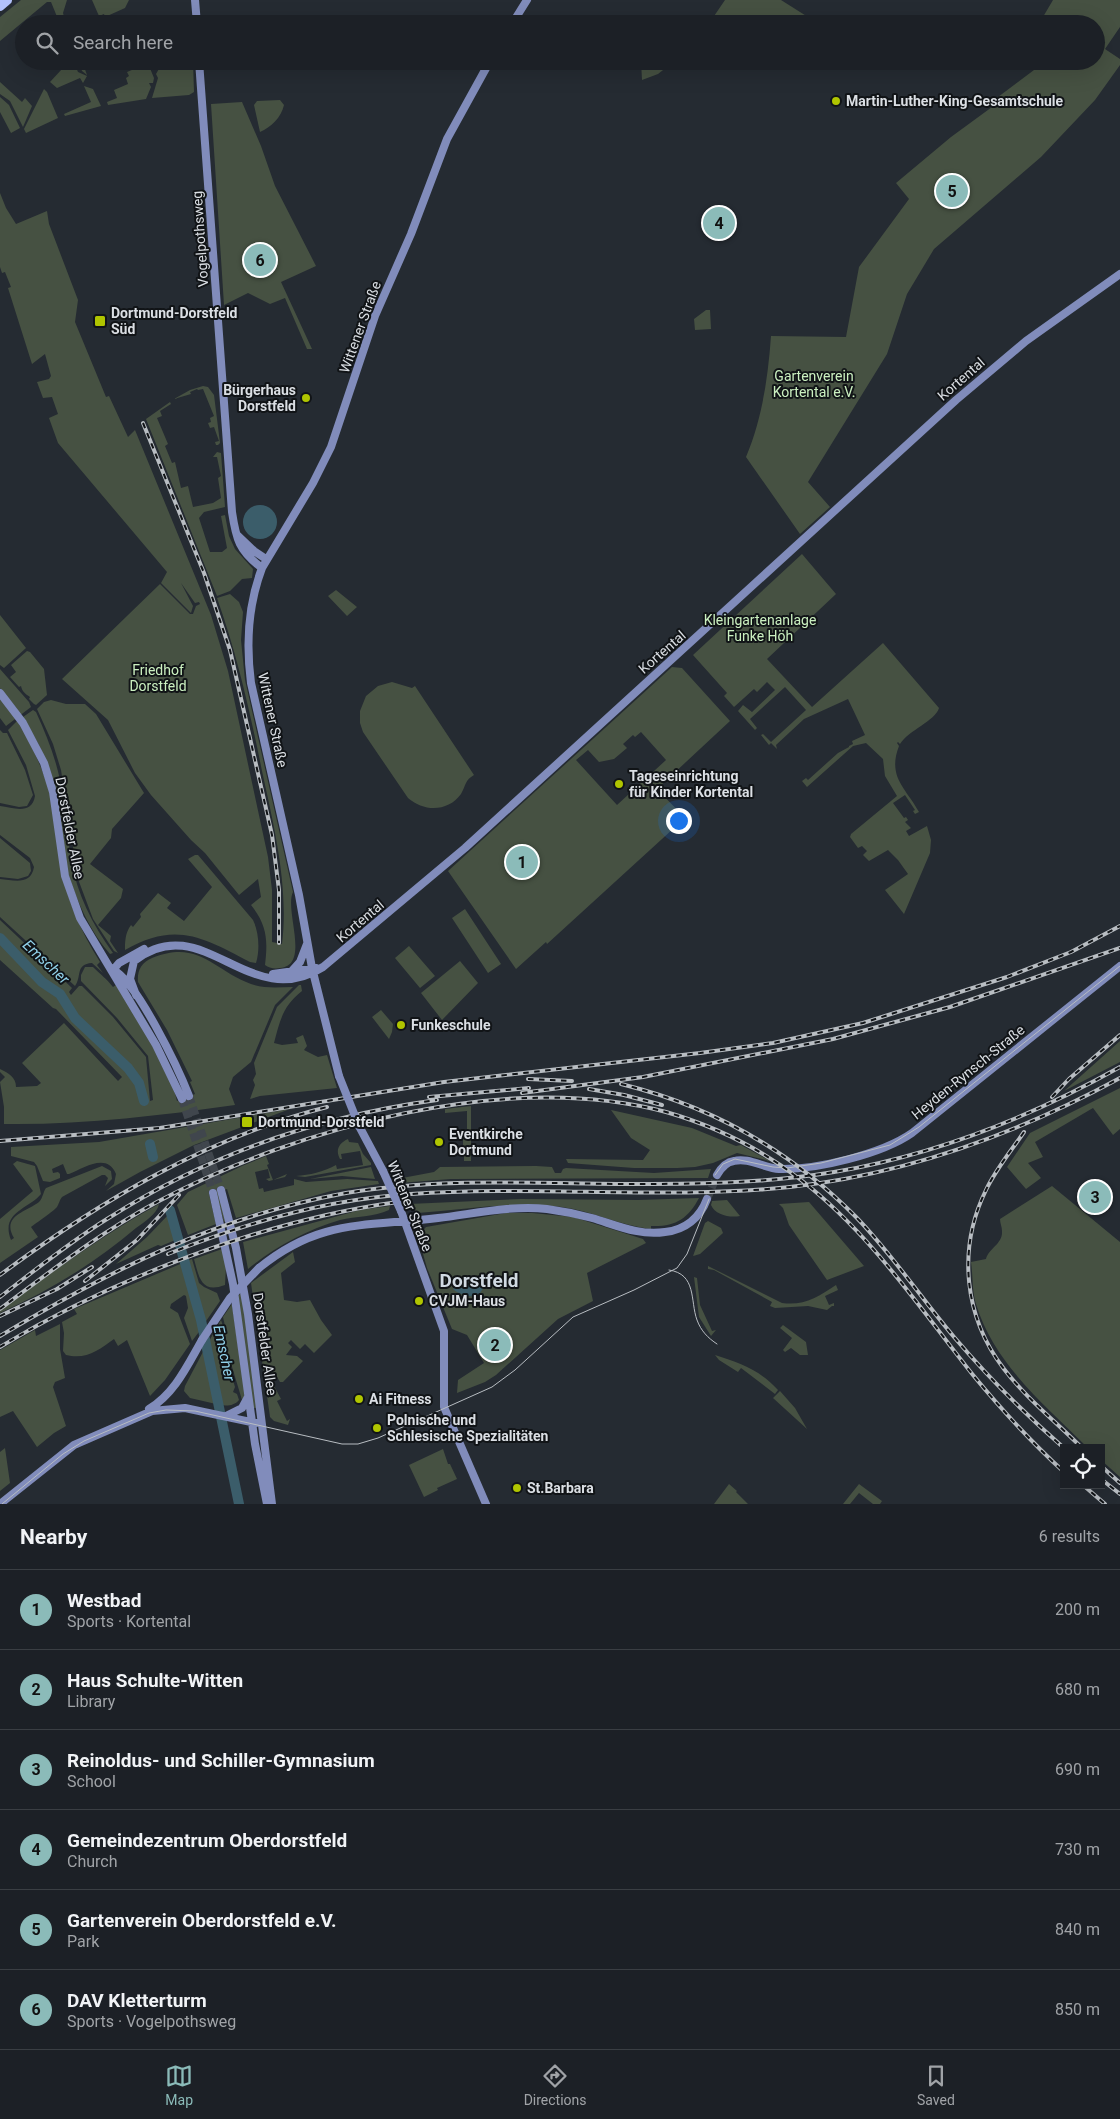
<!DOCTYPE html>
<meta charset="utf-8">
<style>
:root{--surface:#1c2026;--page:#25282e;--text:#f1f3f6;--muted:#a0a3a7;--line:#3a3e43;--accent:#8bbbb9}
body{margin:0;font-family:Roboto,sans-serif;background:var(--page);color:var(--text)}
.controls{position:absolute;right:15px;bottom:15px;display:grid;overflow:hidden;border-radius:0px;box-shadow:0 5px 20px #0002}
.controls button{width:45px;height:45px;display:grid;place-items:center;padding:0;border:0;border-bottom:1px solid var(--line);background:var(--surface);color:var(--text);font:25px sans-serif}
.you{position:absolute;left:678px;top:820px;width:18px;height:18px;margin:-12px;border:4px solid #fff;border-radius:50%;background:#1a73e8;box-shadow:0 0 0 8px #1a73e833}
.badge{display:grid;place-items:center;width:32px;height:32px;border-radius:50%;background:var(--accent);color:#111;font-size:16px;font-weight:700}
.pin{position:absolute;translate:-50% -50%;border:2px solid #fff;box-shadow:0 1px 5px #0006}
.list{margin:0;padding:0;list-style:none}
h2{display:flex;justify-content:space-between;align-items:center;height:65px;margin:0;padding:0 20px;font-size:21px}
h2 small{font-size:16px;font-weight:400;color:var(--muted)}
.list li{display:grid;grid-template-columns:32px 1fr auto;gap:15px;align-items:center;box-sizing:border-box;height:80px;padding:0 20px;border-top:1px solid var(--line)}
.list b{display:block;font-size:19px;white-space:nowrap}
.list p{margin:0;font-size:16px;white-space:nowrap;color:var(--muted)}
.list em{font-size:16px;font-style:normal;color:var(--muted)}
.icon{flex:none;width:28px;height:28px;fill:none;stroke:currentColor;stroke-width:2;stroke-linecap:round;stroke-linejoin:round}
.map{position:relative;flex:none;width:1120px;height:1504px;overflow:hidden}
.search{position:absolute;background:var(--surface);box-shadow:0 5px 20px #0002;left:15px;right:15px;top:15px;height:55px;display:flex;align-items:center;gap:12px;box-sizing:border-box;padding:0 18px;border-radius:28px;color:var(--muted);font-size:19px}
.sheet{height:545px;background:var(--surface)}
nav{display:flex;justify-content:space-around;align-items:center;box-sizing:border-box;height:70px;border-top:1px solid var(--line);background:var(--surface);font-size:14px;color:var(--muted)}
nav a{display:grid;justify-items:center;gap:2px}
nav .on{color:var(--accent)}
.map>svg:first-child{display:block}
</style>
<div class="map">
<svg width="1120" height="1504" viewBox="0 0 1120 1504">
<rect width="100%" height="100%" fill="#252b32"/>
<path fill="#465142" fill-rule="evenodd" d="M21,0H67L63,13L66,24H60L51,2H47L0,41V17Z
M92,0H129L125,8L105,17L104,14L99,16Z
M725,0H781L819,24H712L710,22Z
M1053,0H1120V27L1105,49L1120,59V65L1095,100L1041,157L934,249L907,294L887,354L808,482L830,507L800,534L746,457C762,419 768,378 771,336L846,337L859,267L909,199L896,183L951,137L992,107L990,103L1046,61H1096V24H1042L1040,22Z
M75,61H82L87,75L82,71L79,63L75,65L78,72L87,76L83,83L80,78L57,88L50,82L62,69Z
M147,61L154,78L153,83H149L151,87L146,99L108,105L107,102L117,98L114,90L128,84L126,78L129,76L127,72L139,67L141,62Z
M173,61H193L194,92L189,95L152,98L158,78L156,74L160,67Z
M641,61H670L672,63L658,74L642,80Z
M0,82L22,102L25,98L32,106L23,127L10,101L0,94Z
M84,86L93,89L101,106L65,116L64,114L91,102Z
M44,89L47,92L58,118L26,133L24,129Z
M0,97L9,105L20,128L11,133L0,112Z
M280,100L284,105C281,118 271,127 260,132L254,105L257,101Z
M242,102L261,146L275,186L316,266L281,282L312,349H307L285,298L270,304L248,293L224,305L211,104Z
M0,193L6,208L16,224L47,211L49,224L78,300L75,322L106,397L109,396L128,437L135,430L211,615L228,671L268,857L272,890V942L282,944C289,887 274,826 262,771C250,712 237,654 217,598L230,594L239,602L243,612L241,640L245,680L293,892C284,910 311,965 280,968C274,969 269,968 265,965C268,940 267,925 251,905L261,897L258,879L239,895L205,853L191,840L151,795L135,773L108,720L62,679L160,584L190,614H193L196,606L200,604L199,602L195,603L181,583L193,606L191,613L161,583L167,572L58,443L49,418L58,414L52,397L43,398L37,382L49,379L51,376L45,354L32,364L8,288L11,287L5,272L2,273L0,267Z
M706,310H710L711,329L695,330L694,319Z
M203,386L208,387L214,395L220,443L218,445H216L215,442L219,441L214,427L210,428L208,423L211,422L210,418L214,416L203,389L198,390L197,389L190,392L191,394L174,399L190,390Z
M170,402L171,404L160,411L162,416L157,418L168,444L165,446L172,463L175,462L181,488L188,486L193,507L213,503L221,498L218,478L221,476L217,457H213L217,452L221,453L225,507L204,512L199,518L210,552H222L227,548L221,516L225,515L229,536L235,549L253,569L252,578L242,579L230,591L217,596L146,419Z
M802,554L836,594L767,659L812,707L883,643L939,708C935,721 909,730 900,744L898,742L897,743L899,746C887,777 906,788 919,812L915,814L913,811L915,810L905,795L893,803L904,818L906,817L908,820L905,822L911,828L906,831L909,836L927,826L931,840L930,853L904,914L885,890L908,874L898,860L888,850L869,861L863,855L867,851L862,846L858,848L850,837L851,834L897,796L885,776L883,759L866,743L853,746L807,787L802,781L806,778L808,780L838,753L849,747V746L853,744L852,741L865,735L848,699L804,719L776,745L777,749L771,743L769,745L761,735L763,734L771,742L806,710L785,687L750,719L757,728L755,730L738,711L743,705L752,712L775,690L767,682L757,692L754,689L734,707L724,696L727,693L693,655Z
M336,590L357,607L347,616L328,596Z
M0,615L26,648L4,668L0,665Z
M27,651L30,652L44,669L47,695L36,705L34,704L29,699L30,697C25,694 22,691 21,686L19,687L10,677L16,672L11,665Z
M672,667L682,668L730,721L657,789L685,818L547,944L546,942L516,969L448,871ZM641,732L666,760L617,805L576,760L588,750L599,762L614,759L627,748L623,744L633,735L635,737Z
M0,669L29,702L31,707L6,726L0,718V697L18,710L0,688Z
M392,682L412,688L415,686L474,775C465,780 466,785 461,794C448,812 424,812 408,798L363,732L360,723V711L366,696L378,686Z
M51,700L66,704H85L96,714L144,793L112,829L111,838L90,864L123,889L121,898L98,925L111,936L110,941L118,953L114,951L93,919L78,879L61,770L53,744L37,709L44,702Z
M33,710L36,712C46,734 55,756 60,780C66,806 67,833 71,859C77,894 92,924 113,953L110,954C90,932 77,901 68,873L50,770L39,745L23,717Z
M18,720C31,745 43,768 50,794C56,817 56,840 60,863C67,900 80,930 100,962L97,965L103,973L92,963C75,964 82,977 75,986L0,917V879C13,880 31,886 34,867L30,858L0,835V806C14,808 32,815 35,796L26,765L8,730Z
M0,730L3,733H7L25,770L33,795L27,806L19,807L0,803Z
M0,838L30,863L31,871L28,876L18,879L0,877Z
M195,855H198L253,920C259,932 260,950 256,963L250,962C203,937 175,921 125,950C125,942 125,933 131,925L133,927L141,917L140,914L158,893L171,903L167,908L184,921L212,887L188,859Z
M465,909L501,964L488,973L452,918Z
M0,920L72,988L69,992L71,995L79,986H82L113,1017L146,1057L150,1101L153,1100L148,1056L117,1018L81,981V975L85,967H93C100,974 107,979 113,987L116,985L146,1033L173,1086L177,1101L195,1094L190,1082L192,1081L167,1030L138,982C137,971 141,963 152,958C199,939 213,970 251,984C265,989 280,987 293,987L275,1005L251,1062L233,1077L229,1089L235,1105C157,1116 82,1125 4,1124V1107L0,1082L5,1077L0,1072V1069C8,1073 16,1077 16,1087L37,1086L41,1083L22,1063L64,1023L118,1081L122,1077L56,1009L53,1008L0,960Z
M409,946L435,976L420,988L395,958Z
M460,961L478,983L442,1020L421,993Z
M299,985H301L302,991C283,1006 280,1020 274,1043L282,1045L298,1043L296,1038L303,1035L307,1046L304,1050L318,1057L327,1055L337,1088L260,1096L250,1099L255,1085L253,1080L256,1074L254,1063L277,1007Z
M381,1010L393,1024L392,1032L389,1039L372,1017Z
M1120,1041V1062L1064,1091Z
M1120,1088V1129L1113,1135L1093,1108L1035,1142L1043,1157L1028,1163L1041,1178L1026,1189L1007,1167L1030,1133Z
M471,1106V1161H464V1152H468V1148L463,1145V1137L470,1134V1132L467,1133V1111L445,1113V1109Z
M290,1109L194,1145L140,1172L106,1191L114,1184L116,1174C107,1152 84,1168 69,1174H67L63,1164L52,1169L53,1173L58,1172L60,1174V1178L50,1182L43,1181L37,1166L34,1162L11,1156V1147L99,1142Z
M611,1110L692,1128L736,1146L741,1145L770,1161L737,1153L713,1163L695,1167L677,1168H634L568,1163L566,1159L643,1160L650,1150L631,1138Z
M348,1139L349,1142L358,1143L363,1154L371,1163V1165L305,1177L296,1176C310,1175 323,1172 336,1165L337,1169L363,1165L360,1151L341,1154L342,1159H340C335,1150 339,1143 348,1139Z
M266,1156L269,1164L267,1165L273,1180L287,1174L285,1177L269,1181L266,1179L270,1178L268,1169L255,1172L259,1189L263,1188L264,1192L294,1185V1179L306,1182L347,1179L378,1181L379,1184L331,1191L236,1218L227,1189L219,1192L226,1221L224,1222L216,1193L209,1194L216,1224L188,1235L177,1205L188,1192L242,1166Z
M17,1161L35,1166L41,1194C29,1209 0,1212 11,1240L14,1238C1,1216 26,1212 39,1202C43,1198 43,1192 46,1188L102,1166L111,1171L112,1179L105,1186L108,1178L105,1175H102L62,1197C59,1201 59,1204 57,1207C54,1211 36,1223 31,1227L38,1237L0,1263V1219L33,1191L13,1164Z
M536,1166L552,1167L555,1173H561L563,1169L566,1168L654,1173L711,1169L708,1178L451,1179L399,1183L397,1179L434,1172L440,1167Z
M371,1167L375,1179L342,1176L310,1179Z
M1052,1186L1120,1242V1477L1101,1460V1448H1088C1045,1405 994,1364 976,1304C972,1291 973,1276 971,1262L986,1259C989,1248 1003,1244 1002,1231C1002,1227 1000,1223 1000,1219Z
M699,1198C688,1219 675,1227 651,1226V1229C621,1226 593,1211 562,1207C515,1201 466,1209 418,1213L409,1204L521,1199L638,1200Z
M727,1200L740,1216C730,1218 715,1215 711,1205L712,1201Z
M809,1202L864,1266L827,1280L789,1225L783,1208L779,1204Z
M159,1204C157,1214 144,1222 136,1228C95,1263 49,1291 0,1313V1310C52,1272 103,1235 159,1204Z
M390,1206L389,1210C374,1217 356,1216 340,1220C306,1230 275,1247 248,1269L243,1242L360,1210Z
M506,1213H532L573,1217L643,1239L646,1243L587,1273L593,1301L558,1319L496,1375L485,1382L457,1393L458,1380L484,1363L467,1335L452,1329L427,1268L418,1236L426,1227Z
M169,1214L178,1239L161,1246L158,1245L116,1264L147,1237Z
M708,1221L721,1228L723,1233L700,1254L693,1256L705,1223Z
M222,1249L226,1266L225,1285C201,1294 199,1277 194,1259Z
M293,1252L295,1262L281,1273L284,1300L297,1302L310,1300L321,1320L332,1335L314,1353L305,1344L300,1349L291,1340L288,1343L292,1347L286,1355L297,1356L303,1361L283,1382H280L277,1377L271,1380L281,1399L277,1401L287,1421L290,1419L288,1425L274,1421L270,1417L251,1283Z
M192,1259L199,1283L204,1287L217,1293L220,1301L204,1324L187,1261Z
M185,1262L202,1328L192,1341L184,1318L188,1308L186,1296L184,1295L171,1304L170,1308L178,1313L190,1344L165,1380L150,1396L127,1340L118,1346L114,1339C99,1350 86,1360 66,1355L63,1351L64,1333L62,1322L77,1314L74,1309Z
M708,1266L782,1303C804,1306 818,1297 836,1285L838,1290L825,1296L829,1305L834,1303V1306H832L827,1310L808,1306L775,1308L770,1306L772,1302L714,1270L708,1269Z
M694,1277L697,1278L700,1305L712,1331L716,1330L711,1336L699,1317Z
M242,1292L258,1408H253L238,1296Z
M232,1304L245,1395L242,1400L223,1337L225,1326L223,1317Z
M221,1320L223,1326L221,1340L235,1387L233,1392L237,1394L239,1400C234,1406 227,1406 220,1405L208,1343Z
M60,1324V1349L65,1378L55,1382L53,1387L66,1426L54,1433L37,1447L13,1411L0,1417V1350L35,1330L36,1336Z
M783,1325L806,1342L808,1355H800L791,1348L785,1352L783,1350L792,1338L780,1328Z
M205,1348L216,1404L190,1398L184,1391L185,1386Z
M715,1355C740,1363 760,1370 778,1390L775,1394L741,1368L738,1372L719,1360Z
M780,1391L795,1408L807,1429L773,1398Z
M5,1448L10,1483L0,1491V1452Z
M443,1449L448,1464H450L457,1479L437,1488L438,1490L424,1497L409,1465Z
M729,1484L737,1491L736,1492L748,1504H714Z
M859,1484L882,1501L880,1504H873L859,1493L850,1504H843Z"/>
<path fill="#3b5d6a" d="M243 522a17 17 0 1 1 34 0a17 17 0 1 1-34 0Z
M466,1280C474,1281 480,1279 484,1287L478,1296C471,1298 458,1294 453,1289L461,1282Z"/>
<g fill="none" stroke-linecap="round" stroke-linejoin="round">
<path stroke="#3b5d6a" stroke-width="10" d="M0,938L42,982L60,994L75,1018L128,1068L139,1083L144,1101
M150,1144L153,1157
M170,1210L201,1320L239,1504"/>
<path stroke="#40464d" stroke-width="8" stroke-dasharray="8 4" stroke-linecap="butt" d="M189,1096L221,1190
M182,1099L213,1193
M707,1199L717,1175"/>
<path stroke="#818cbb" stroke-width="8" d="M195,0L197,24
M512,24L527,0
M199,61L232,512C236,539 239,551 262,568
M237,535L254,551L266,559
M0,693L23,723L44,763L53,792L65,876L80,918L156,1045L182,1099
M113,970L119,963L144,949
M113,970C137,981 179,1070 189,1096
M291,972L300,962L307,944
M273,974L316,968
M136,995L130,979L134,961C203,907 248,1014 323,967L465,848L956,400L1026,341L1120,274
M339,1076L312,968L299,895L251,683C246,645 248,605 262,568L313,483L331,447L375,316L411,234L447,139L490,61
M359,1126L383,1171
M717,1175C721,1168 726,1162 734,1161C748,1157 764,1168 779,1169C816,1170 882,1154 912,1133L1120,966
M221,1190L236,1248L248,1314L272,1504
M213,1193L233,1284L255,1444L267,1504
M401,1211L444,1331V1407L486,1504
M259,1268C320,1218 366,1227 438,1218C473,1214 511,1205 547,1209C562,1211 577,1214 592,1218C616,1225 639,1236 665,1232C685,1230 700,1218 707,1199
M149,1409C175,1393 187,1366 202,1340
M226,1416L242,1408L248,1397
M0,1504L74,1445L152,1411L185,1408L256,1423"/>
<path stroke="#b2c1fb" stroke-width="10" d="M0,6L7,0"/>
<path stroke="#b8bdc2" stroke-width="1" d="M715,1175L723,1164L735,1159L773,1167L787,1168L821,1163L890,1145L919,1127L1120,966
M669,1270C697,1274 690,1301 697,1320C701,1331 708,1338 717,1344
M2,1504L63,1454L84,1441L149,1413L166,1410L195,1411L342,1444H358L378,1438L492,1387L515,1370L573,1317L634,1290L677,1268L687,1254L709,1199"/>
<defs>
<path id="rail" d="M143,423L204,573L230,650L272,835L279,890V943
M528,1079L572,1081
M621,1084C711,1106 791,1151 856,1217C892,1254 921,1298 954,1337C988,1377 1025,1414 1064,1448
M589,1089L624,1095L662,1105
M522,1093L643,1077L833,1039L950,1007L1120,948
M429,1097L529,1088
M1052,1097L1069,1079L1120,1035
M1024,1132C1011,1151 996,1169 986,1190C957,1249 964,1317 1004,1369C1026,1398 1056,1422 1082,1448
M0,1141L160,1128L444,1082L700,1053L773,1043L863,1023L1007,977L1071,952L1120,926
M168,1254C245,1223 327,1199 411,1194C537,1185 664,1200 790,1187C907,1174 1017,1134 1120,1078
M0,1275C100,1201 206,1138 327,1107
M85,1281L137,1240L179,1195
M0,1297C35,1270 70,1242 107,1219C207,1155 320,1116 437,1100
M0,1309C51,1271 101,1232 157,1202C298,1127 508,1070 666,1112C715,1126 761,1149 801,1180C870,1233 919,1307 973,1375C1001,1409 1031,1442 1064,1472
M0,1316L57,1289L92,1267
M0,1336C113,1269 215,1217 346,1193C436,1178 526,1183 617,1184C689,1184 762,1184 834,1172C935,1155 1031,1117 1120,1067
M0,1347C114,1278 265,1220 398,1202
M1101,1466L1120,1483
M1101,1479L1120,1494
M1083,1485L1105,1504"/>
</defs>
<use href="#rail" stroke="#b8bdc2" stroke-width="4"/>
<use href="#rail" stroke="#111417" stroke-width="2" stroke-dasharray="5.5" stroke-linecap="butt"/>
<path stroke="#818cbb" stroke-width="8" d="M339,1076L359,1126
M383,1171L401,1211
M202,1340L230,1298L259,1268"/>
</g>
<g fill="#b0c500" stroke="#111417" stroke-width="2">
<circle cx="836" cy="101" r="5"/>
<rect x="94" y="315" width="12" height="12" rx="2.5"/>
<circle cx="306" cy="398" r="5"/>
<circle cx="619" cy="784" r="5"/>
<circle cx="401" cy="1025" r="5"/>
<rect x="241" y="1116" width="12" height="12" rx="2.5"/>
<circle cx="439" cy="1142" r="5"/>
<circle cx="419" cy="1301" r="5"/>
<circle cx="359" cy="1399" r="5"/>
<circle cx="377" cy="1428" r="5"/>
<circle cx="517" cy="1488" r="5"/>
</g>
<g text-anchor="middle" stroke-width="4" stroke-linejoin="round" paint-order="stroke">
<g font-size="14" font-weight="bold" fill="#dbdfe4" stroke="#111417" text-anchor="start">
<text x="846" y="106">Martin-Luther-King-Gesamtschule</text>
<text x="111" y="318">Dortmund-Dorstfeld<tspan x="111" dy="16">Süd</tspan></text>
<text x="296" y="395" text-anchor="end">Bürgerhaus<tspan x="296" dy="16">Dorstfeld</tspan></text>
<text x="629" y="781">Tageseinrichtung<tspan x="629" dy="16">für Kinder Kortental</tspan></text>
<text x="411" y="1030">Funkeschule</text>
<text x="258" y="1127">Dortmund-Dorstfeld</text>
<text x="449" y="1139">Eventkirche<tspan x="449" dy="16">Dortmund</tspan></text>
<text x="429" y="1306">CVJM-Haus</text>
<text x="369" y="1404">Ai Fitness</text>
<text x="387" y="1425">Polnische und<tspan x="387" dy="16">Schlesische Spezialitäten</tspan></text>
<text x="527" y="1493">St.Barbara</text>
</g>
<g font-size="14" fill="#dbdfe4" stroke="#111417">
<text transform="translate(200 239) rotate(-94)" y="5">Vogelpothsweg</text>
<text transform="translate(360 327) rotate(-70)" y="5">Wittener Straße</text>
<text transform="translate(961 379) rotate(-41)" y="5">Kortental</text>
<text transform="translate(662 652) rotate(-41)" y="5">Kortental</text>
<text transform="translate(273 720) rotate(78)" y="5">Wittener Straße</text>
<text transform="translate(70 828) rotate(79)" y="5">Dorstfelder Allee</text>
<text transform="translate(360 921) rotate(-40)" y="5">Kortental</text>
<text transform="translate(968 1072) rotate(-39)" y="5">Heyden-Rynsch-Straße</text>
<text transform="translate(410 1206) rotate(68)" y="5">Wittener Straße</text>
<text transform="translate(265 1344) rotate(82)" y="5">Dorstfelder Allee</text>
</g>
<g font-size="14" fill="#cbf0c0" stroke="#111417">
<text x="814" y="381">Gartenverein<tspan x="814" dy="16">Kortental e.V.</tspan></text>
<text x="760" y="625">Kleingartenanlage<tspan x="760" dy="16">Funke Höh</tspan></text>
<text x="158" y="675">Friedhof<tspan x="158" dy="16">Dorstfeld</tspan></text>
</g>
<g font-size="15" font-style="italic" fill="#91d2eb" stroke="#111417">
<text transform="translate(46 962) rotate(43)" y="5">Emscher</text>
<text transform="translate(224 1353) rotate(78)" y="5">Emscher</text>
</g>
<g font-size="19" font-weight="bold" fill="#d1dae3" stroke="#111417">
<text x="479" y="1287">Dorstfeld</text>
</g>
</g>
</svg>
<div class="controls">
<button><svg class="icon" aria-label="locate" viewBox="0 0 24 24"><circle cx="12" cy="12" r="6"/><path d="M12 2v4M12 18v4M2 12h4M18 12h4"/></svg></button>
</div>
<div class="you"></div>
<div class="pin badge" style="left:522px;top:862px">1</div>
<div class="pin badge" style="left:495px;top:1345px">2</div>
<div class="pin badge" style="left:1095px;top:1197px">3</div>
<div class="pin badge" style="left:719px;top:223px">4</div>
<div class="pin badge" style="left:952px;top:191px">5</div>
<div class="pin badge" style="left:260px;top:260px">6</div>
<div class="search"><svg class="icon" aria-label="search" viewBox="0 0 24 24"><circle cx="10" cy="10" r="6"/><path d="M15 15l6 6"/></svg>Search here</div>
</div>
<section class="sheet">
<h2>Nearby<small>6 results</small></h2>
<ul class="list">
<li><span class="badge">1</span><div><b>Westbad</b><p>Sports · Kortental</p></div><em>200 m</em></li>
<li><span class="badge">2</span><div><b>Haus Schulte-Witten</b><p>Library</p></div><em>680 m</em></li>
<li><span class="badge">3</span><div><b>Reinoldus- und Schiller-Gymnasium</b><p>School</p></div><em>690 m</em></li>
<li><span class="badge">4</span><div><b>Gemeindezentrum Oberdorstfeld</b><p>Church</p></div><em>730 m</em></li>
<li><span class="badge">5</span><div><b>Gartenverein Oberdorstfeld e.V.</b><p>Park</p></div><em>840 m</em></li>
<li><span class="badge">6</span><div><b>DAV Kletterturm</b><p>Sports · Vogelpothsweg</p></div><em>850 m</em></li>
</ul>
</section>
<nav>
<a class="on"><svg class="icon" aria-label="map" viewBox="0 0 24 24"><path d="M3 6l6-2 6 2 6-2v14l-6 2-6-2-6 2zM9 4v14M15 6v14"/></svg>Map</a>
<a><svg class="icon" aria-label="directions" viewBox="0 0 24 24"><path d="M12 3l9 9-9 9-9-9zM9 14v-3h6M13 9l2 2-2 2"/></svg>Directions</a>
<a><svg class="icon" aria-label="saved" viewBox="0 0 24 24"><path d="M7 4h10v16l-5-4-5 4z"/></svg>Saved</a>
</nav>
